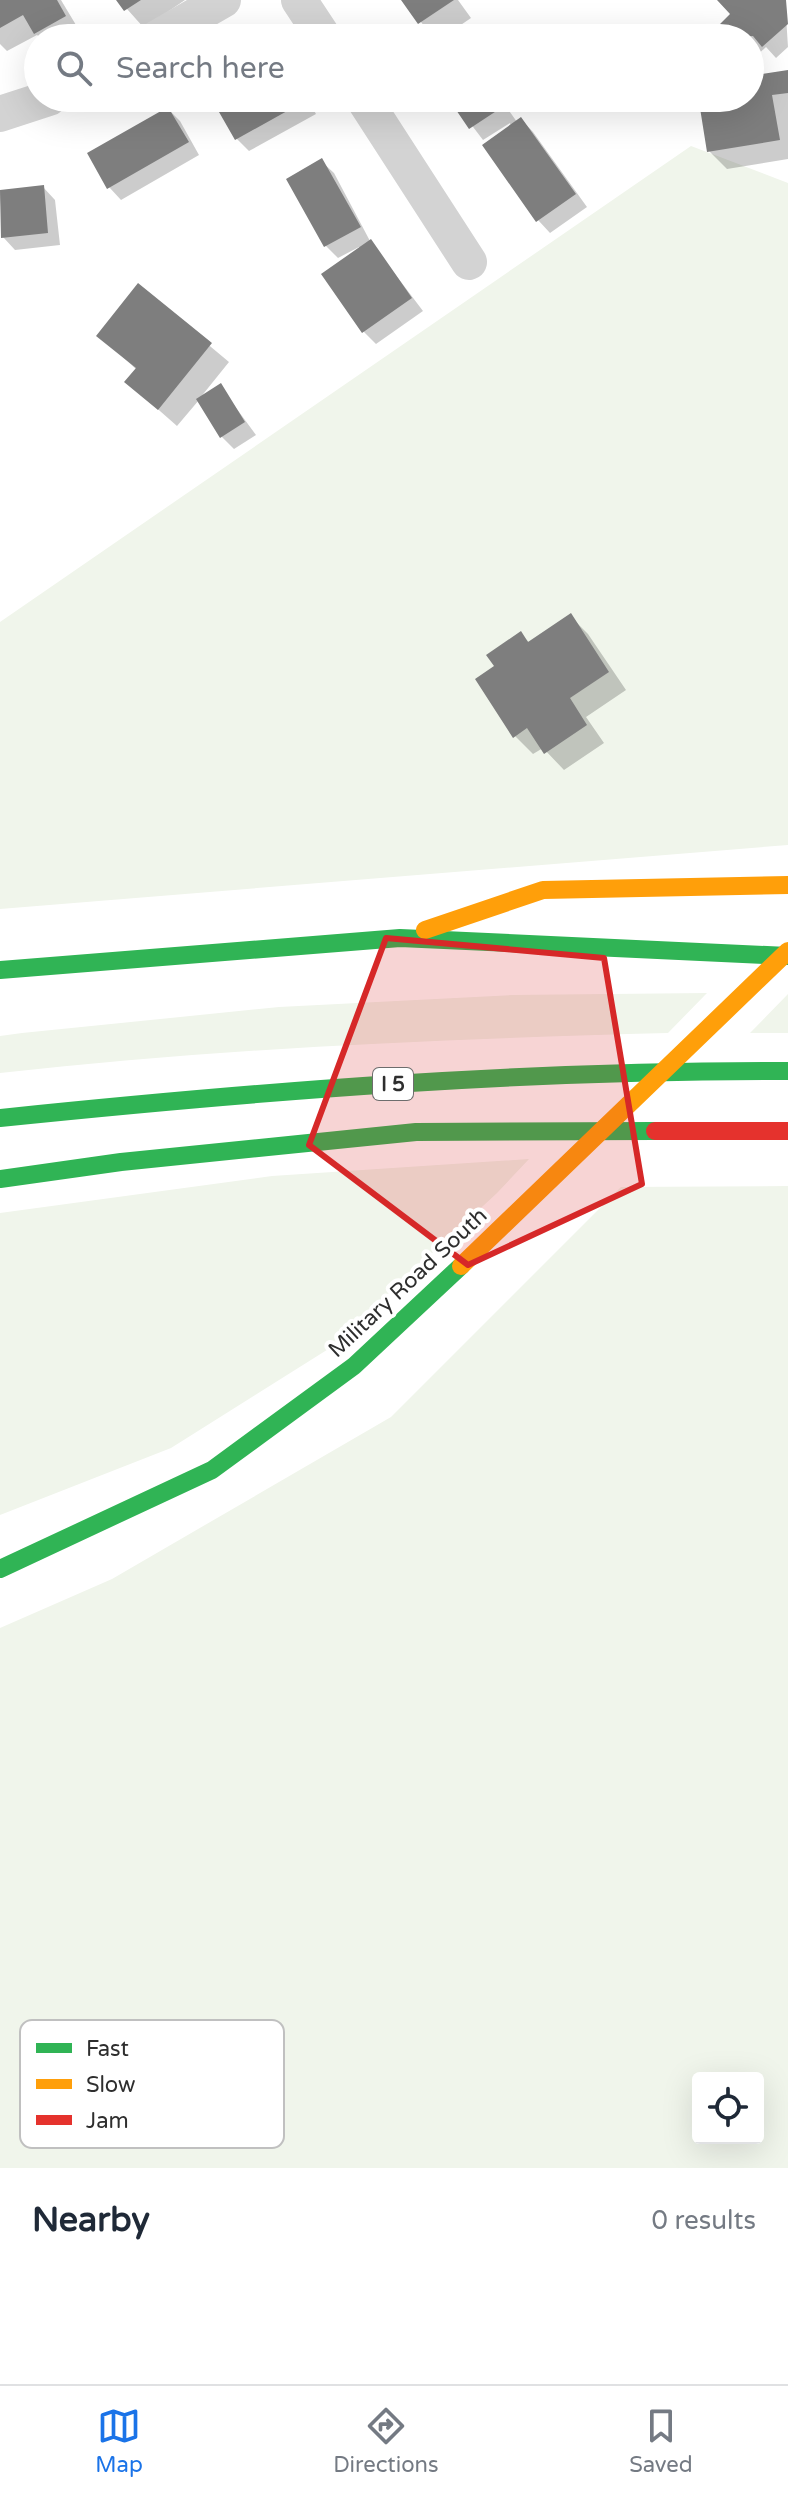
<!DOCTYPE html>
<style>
:root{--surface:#fff;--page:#f2f2f3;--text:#1f2937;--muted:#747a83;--line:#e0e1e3;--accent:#1a73e8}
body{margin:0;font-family:"Varela Round",sans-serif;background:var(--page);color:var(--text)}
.controls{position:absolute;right:24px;bottom:24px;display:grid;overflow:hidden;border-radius:8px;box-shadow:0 8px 32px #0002}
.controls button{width:72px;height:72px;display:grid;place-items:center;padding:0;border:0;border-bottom:2px solid var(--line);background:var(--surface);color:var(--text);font:40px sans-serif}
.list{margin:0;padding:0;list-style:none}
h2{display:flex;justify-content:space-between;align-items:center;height:104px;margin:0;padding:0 32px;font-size:34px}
h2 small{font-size:26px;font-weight:400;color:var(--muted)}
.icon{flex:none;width:44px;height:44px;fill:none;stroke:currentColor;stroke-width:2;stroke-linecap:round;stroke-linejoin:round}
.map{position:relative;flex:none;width:788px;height:2168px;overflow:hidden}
.search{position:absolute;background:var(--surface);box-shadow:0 8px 32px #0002;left:24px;right:24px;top:24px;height:88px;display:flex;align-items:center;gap:20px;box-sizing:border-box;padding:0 28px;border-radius:44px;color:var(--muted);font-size:30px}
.sheet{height:216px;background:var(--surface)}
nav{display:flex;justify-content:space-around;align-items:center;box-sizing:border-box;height:112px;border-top:2px solid var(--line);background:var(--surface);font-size:22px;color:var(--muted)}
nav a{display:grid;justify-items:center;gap:4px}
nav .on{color:var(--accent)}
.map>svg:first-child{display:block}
</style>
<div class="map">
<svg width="788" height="2168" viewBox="0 0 788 2168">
<rect width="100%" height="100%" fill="#fff"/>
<path fill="#f0f5eb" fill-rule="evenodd" d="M691,146L788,183V845L0,909V622Z
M707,993L668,1033C442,1039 224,1048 0,1073V1036L22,1033L279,1007L513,995Z
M788,994V1033H750Z
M529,1159L497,1193L330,1348L171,1448L0,1515V1213L272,1176Z
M788,1186V2168H0V1628L112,1579L391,1417L621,1187ZM758,2078V2138H698V2078Z"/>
<path fill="#0003" d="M0,0H61L82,35L76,38H41L37,35L7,51L0,44Z
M119,0H185L144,28Z
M403,0H458L471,18L449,33L454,38H434Z
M720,0H785L788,47L776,58L766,47L752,60L750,38H731L720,26L733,14Z
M788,72V159L727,169L709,151L726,106L725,98H750V78Z
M213,98H307L316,114L249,151L237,139Z
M451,98H500L517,122L521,119L533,132L587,207L550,233L538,220L510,123L483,140Z
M168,109L180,121L199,155L121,200L109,187Z
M321,161L334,173L370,241L423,311L376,344L364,332L360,249L359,247L338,258L326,246L288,179Z
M43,187L55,200L60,245L15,250L3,237L0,192Z
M138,286L229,362L200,398L220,386L256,435L234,449L222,437L199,400L177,426L127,382L137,370L99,335Z
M570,616L588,634L626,690L586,717L604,743L564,770L543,748L533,754L515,736L497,666L520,634L530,643Z"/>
<path fill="#7e7e7e" d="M0,0H57L66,16L34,34L23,15L0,28Z
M116,0H141L124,11Z
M401,0H454L418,24Z
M717,0H786L788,24L762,47L753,36L729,38L718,26L730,14Z
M788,70V93L772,95L780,140L707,152L700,108L724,104L723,98H750V76Z
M211,98H303L305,101L235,140Z
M448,98H498L504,106L469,129Z
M168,107L189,142L107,189L87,153Z
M521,117L576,194L536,222L482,145Z
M322,158L361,227L324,247L286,179Z
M44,185L48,233L1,238L0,190Z
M371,239L412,298L362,333L321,274Z
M138,283L212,343L158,410L124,382L136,368L96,336Z
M221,383L245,422L220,438L196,399Z
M571,613L609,672L570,698L587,725L544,754L527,728L513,738L475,679L494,666L486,655L521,631L528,642Z"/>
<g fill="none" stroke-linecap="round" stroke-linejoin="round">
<path stroke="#d3d3d3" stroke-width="36" d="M299,0L324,38
M157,38L223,0
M363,98L469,262
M0,114L49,98"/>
<path stroke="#30b455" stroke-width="18" d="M0,970L400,938L788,956
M0,1118C262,1091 524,1070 788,1071
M0,1179L121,1162L416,1132L655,1131
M0,1569L212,1470L354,1366L461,1266"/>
<path stroke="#ff9f0a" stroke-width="18" d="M425,930L543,890L788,885"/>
<path stroke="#e5322d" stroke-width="18" d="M655,1131H788"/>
<path stroke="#ff9f0a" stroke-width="18" d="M461,1266L788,951"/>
</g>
<path fill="#d62828" fill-opacity="0.2" stroke="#d62828" stroke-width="6" stroke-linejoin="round" d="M386,938L604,958L642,1184L468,1265L309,1145Z"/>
<g text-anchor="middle" stroke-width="8" stroke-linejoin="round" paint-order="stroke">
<rect fill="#fff" stroke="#6d6d6d" stroke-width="2" x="373" y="1068" width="40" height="32" rx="6"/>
<g font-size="20" font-weight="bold" fill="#2e2e2e">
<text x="393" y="1091">I 5</text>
</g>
<g font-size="22" fill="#2e2e2e" stroke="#fff">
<text transform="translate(407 1282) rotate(-43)" y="8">Military Road South</text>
</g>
</g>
<rect x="20" y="2020" width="264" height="128" rx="12" fill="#fff" stroke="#c0c0c0" stroke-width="2"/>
<rect x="36" y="2043" width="36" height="10" fill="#30b455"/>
<rect x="36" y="2079" width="36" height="10" fill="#ff9f0a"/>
<rect x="36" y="2115" width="36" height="10" fill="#e5322d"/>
<g font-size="22" fill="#2e2e2e">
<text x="86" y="2056">Fast</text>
<text x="86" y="2092">Slow</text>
<text x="86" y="2128">Jam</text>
</g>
</svg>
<div class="controls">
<button><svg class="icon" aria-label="locate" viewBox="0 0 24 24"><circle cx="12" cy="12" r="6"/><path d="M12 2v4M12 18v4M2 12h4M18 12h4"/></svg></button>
</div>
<div class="search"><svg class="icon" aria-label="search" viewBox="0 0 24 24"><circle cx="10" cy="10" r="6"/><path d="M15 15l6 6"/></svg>Search here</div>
</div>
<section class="sheet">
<h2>Nearby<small>0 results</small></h2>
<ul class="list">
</ul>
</section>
<nav>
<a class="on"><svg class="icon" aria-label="map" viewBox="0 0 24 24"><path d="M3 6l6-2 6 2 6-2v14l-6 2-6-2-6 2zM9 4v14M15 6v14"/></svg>Map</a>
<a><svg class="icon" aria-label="directions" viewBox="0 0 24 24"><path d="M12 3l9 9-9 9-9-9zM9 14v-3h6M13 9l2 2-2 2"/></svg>Directions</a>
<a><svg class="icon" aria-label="saved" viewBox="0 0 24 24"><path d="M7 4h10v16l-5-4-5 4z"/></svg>Saved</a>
</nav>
